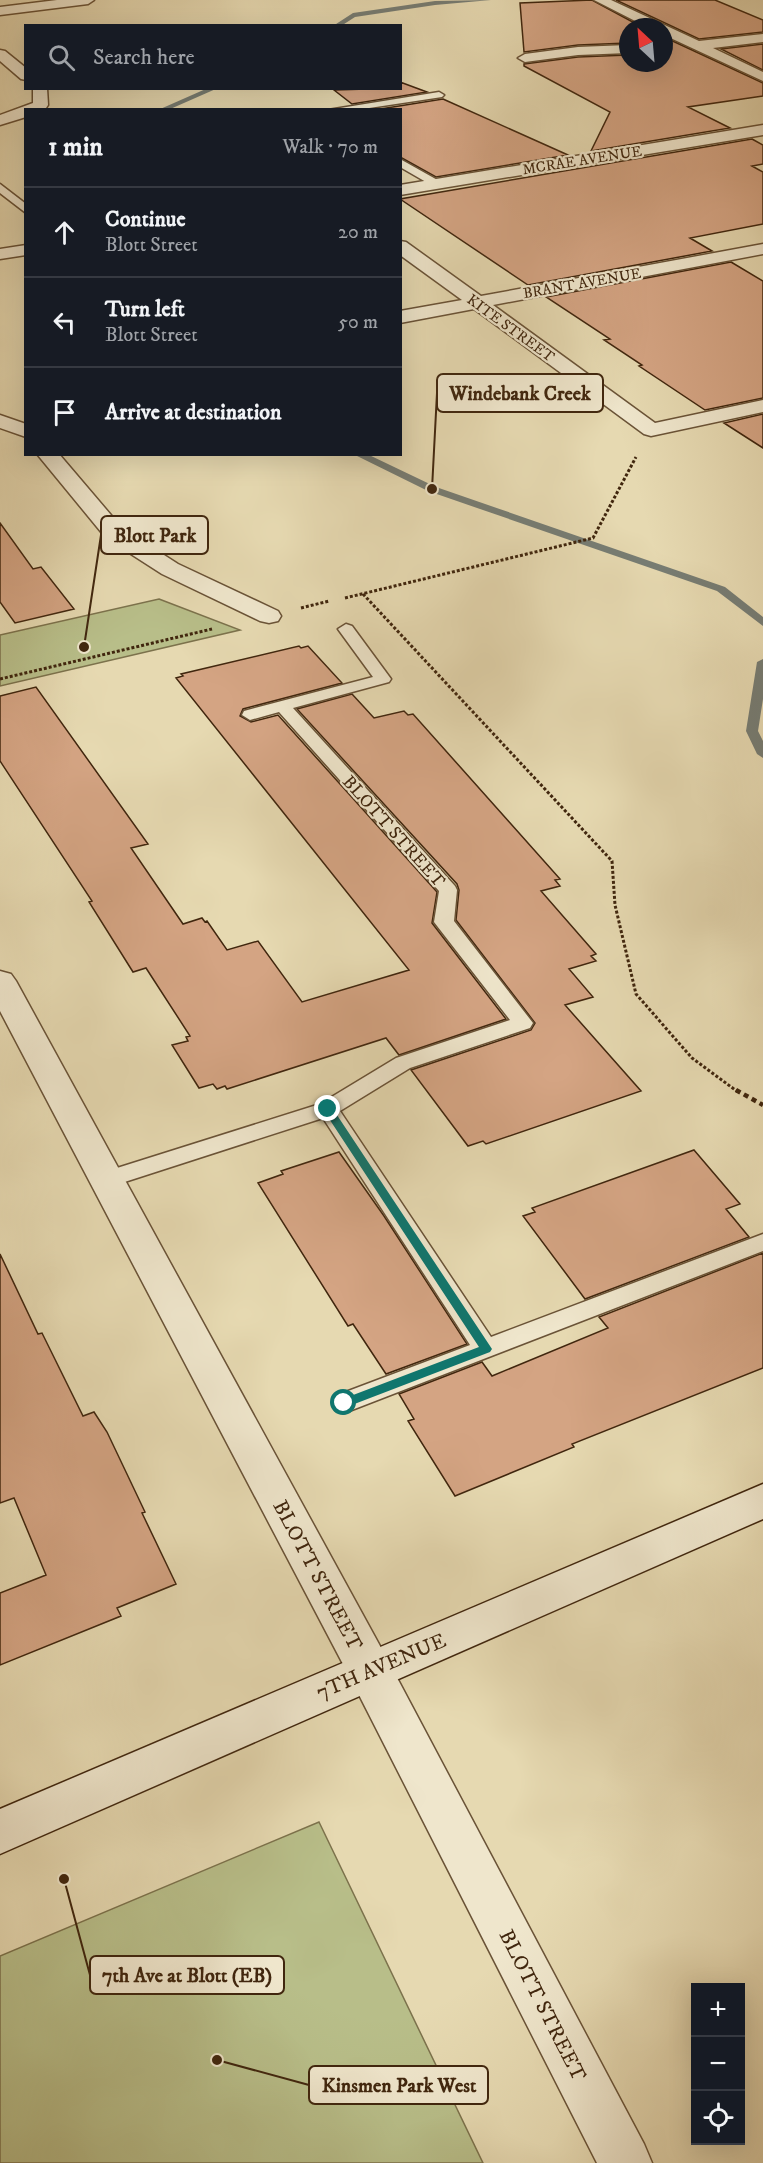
<!DOCTYPE html>
<meta charset="utf-8">
<style>
:root{--surface:#171b24;--page:#20242c;--text:#f1f3f6;--muted:#9ea1a6;--line:#363941}
body{margin:0;font-family:"IM FELL DW Pica",serif;background:var(--page);color:var(--text)}
.controls{position:absolute;right:18px;bottom:18px;display:grid;overflow:hidden;border-radius:0px;box-shadow:0 6px 24px #0002}
.controls button{width:54px;height:54px;display:grid;place-items:center;padding:0;border:0;border-bottom:2px solid var(--line);background:var(--surface);color:var(--text);font:30px sans-serif}
.compass{position:absolute;left:619px;top:18px;width:54px;height:54px;border-radius:50%;background:var(--surface);box-shadow:0 6px 24px #0002;rotate:334deg}
.stop{position:absolute;width:18px;height:18px;margin:-14px;border:4px solid #0f766e;border-radius:50%;background:#fff}
.stop.end{background:#0f766e;border-color:#fff;box-shadow:0 2px 6px #0008}
.list{margin:0;padding:0;list-style:none}
h2{display:flex;justify-content:space-between;align-items:center;height:78px;margin:0;padding:0 24px;font-size:26px}
h2 small{font-size:20px;font-weight:400;color:var(--muted)}
.list li{display:grid;grid-template-columns:39px 1fr auto;gap:18px;align-items:center;box-sizing:border-box;height:90px;padding:0 24px;border-top:2px solid var(--line)}
.list b{display:block;font-size:22px;white-space:nowrap}
.list p{margin:0;font-size:20px;white-space:nowrap;color:var(--muted)}
.list em{font-size:20px;font-style:normal;color:var(--muted)}
.icon{flex:none;width:33px;height:33px;fill:none;stroke:currentColor;stroke-width:2;stroke-linecap:round;stroke-linejoin:round}
.map{position:relative;flex:none;width:763px;height:2163px;overflow:hidden}
.search{position:absolute;background:var(--surface);box-shadow:0 6px 24px #0002;left:24px;top:24px;width:378px;height:66px;display:flex;align-items:center;gap:15px;box-sizing:border-box;padding:0 21px;border-radius:0px;color:var(--muted);font-size:22px}
.panel{position:absolute;background:var(--surface);box-shadow:0 6px 24px #0002;left:24px;top:108px;width:378px;height:348px;border-radius:0px}
.map>svg:first-child{display:block}
</style>
<div class="map">
<svg width="763" height="2163" viewBox="0 0 763 2163">
<rect width="100%" height="100%" fill="#e6d9b1"/>
<filter id="stains"><feTurbulence type="fractalNoise" baseFrequency=".00333" numOctaves="4"/><feColorMatrix values="0 0 0 0 .2 0 0 0 0 .09 0 0 0 0 .02 0 0 0 .5 -.17"/></filter>
<radialGradient id="worn" r=".72"><stop offset=".6" stop-color="#630" stop-opacity="0"/><stop offset="1" stop-color="#630" stop-opacity=".3"/></radialGradient>
<path fill="#b8be89" stroke="#7c724c" stroke-width="1.5" d="M159,599L240,630L0,686V635Z
M319,1822L483,2163H0V1956Z"/>
<g fill="none" stroke-linecap="round" stroke-linejoin="round">
<path fill="#777d74" fill-rule="evenodd" d="M491,0L435,5L355,17L341,26H333L353,13L435,1Z
M208,88H218L168,110H158Z
M353,454H367L436,487L725,587L763,617V626L717,591L428,491Z
M763,659V699L758,731L763,741V758L757,754L746,731L757,662Z"/>
</g>
<path fill="#d4a483" stroke="#40260e" stroke-width="1.5" d="M592,0L642,27H628V43L578,45L524,52L520,3Z
M616,0H715L763,20V32L699,39Z
M664,37L763,83V96L688,107L730,128L591,151L610,112L524,66V64L578,57L628,55V63H664Z
M763,44V70L721,49Z
M400,82L427,92L352,104L334,90L400,88Z
M443,99L568,155L436,177L400,157V110H374Z
M752,139L763,145V164L752,166L763,172V224L690,238L712,251L528,285L400,199Z
M731,262L763,281V398L705,410L639,366L642,365L604,340L610,339L546,297Z
M763,414V448L724,423Z
M0,523L33,569L41,567L74,609L15,623L0,602Z
M299,646L301,648L308,646L342,683L243,709L240,716L251,722L278,715L437,892L432,923L506,1019L399,1055L386,1038L227,1089L225,1086L217,1089L213,1084L199,1088L172,1045L188,1041L186,1037L190,1036L146,968L133,972L89,902L92,901L0,761V696L36,687L148,844L131,848L183,924L202,918L205,922L207,921L227,950L258,941L302,1002L409,970L176,678L183,676L181,674Z
M352,694L374,718L404,711L408,715L413,714L560,879L555,880L560,886L541,891L596,954L591,956L596,961L569,969L593,997L565,1005L641,1091L486,1144L483,1141L468,1146L411,1070L531,1030L535,1023L456,920L459,890L457,884L297,709Z
M694,1150L740,1204L726,1209L749,1237L585,1299L523,1216L535,1212L532,1208Z
M339,1152L384,1216L467,1344L386,1374L353,1324L348,1326L258,1183L283,1174L281,1171Z
M763,1253V1368L572,1444L574,1447L455,1496L408,1421L414,1419L399,1394L482,1362L492,1376L608,1328L599,1317Z
M0,1254L38,1334L42,1333L83,1416L94,1412L107,1432L145,1512L142,1513L176,1584L117,1608L121,1616L0,1665V1593L46,1575L14,1498L0,1503Z"/>
<g fill="none" stroke-linecap="round" stroke-linejoin="round">
<defs>
<path id="lane" d="M439,92L444,95L442,97L356,110H328Z
M400,159L441,182L442,184L433,186L400,167Z
M0,184L26,204V213L0,193Z
M346,624L352,626L391,679L389,682L293,708L455,886L457,890L454,921L533,1023L530,1028L410,1068L340,1111L491,1337L763,1234V1251L344,1413L335,1410L332,1403L335,1396L470,1345L323,1118L106,1188L98,1186L95,1180L98,1174L320,1104L396,1058L510,1020L434,922L439,891L279,712L250,720L242,715L244,711L373,677L338,629Z"/>
<path id="street" d="M57,0H94L88,4L0,15V7Z
M594,0H611L699,41L763,34V42L713,48L763,72V81L664,35V27H647Z
M628,45V53L578,55L525,62L518,58L525,54L578,47Z
M0,50L5,51L26,68V80L21,79L0,61Z
M33,88H47L48,105L46,108L26,110V117L0,125V115L33,103Z
M763,125V135L400,195V185Z
M400,241L406,242L481,296L763,244V254L493,305L655,423L763,400V412L651,436L644,434L474,309L400,323V311L462,300L400,255Z
M26,245V255L0,259V249Z
M0,415L26,424V437L0,428Z
M37,454H59L122,528L178,564L278,611L281,616L278,621L269,623L260,621L162,574L106,538Z
M0,971L11,974L16,981L386,1657L644,2144L652,2163H597L354,1685L0,1011Z"/>
<path id="secondary" d="M763,1484V1519L0,1854V1809Z"/>
</defs>
<use href="#lane" stroke="#6a5337" stroke-width="3"/>
<use href="#street" stroke="#6a5337" stroke-width="3"/>
<use href="#secondary" stroke="#40260e" stroke-width="3"/>
<path stroke="#40260e" stroke-width="3" stroke-dasharray="3 2" stroke-linecap="butt" d="M363,594L612,861L615,905L636,994L692,1058L738,1092
M345,598L593,538L636,457
M301,608L329,601
M0,679L212,629"/>
<path stroke="#40260e" stroke-width="4.5" stroke-dasharray="5 4" stroke-linecap="butt" d="M736,1090L763,1105"/>
<use href="#lane" fill="#efe6cc" fill-rule="evenodd"/>
<use href="#street" fill="#efe6cc" fill-rule="evenodd"/>
<use href="#secondary" fill="#efe6cc" fill-rule="evenodd"/>
</g>
<path fill="#0f766e" d="M328,1105L331,1106L492,1349L490,1352L344,1408L338,1403L340,1400L479,1347L324,1111L323,1109Z"/>
<g text-anchor="middle" stroke-width="4.5" stroke-linejoin="round" paint-order="stroke">
<g font-size="15" fill="#40260e" stroke="#efe6cc">
<text transform="translate(582 160) rotate(-9)" y="5">MCRAE AVENUE</text>
<text transform="translate(582 283) rotate(-10)" y="5">BRANT AVENUE</text>
<text transform="translate(511 328) rotate(36)" y="5">KITE STREET</text>
</g>
<g font-size="18" fill="#40260e" stroke="#efe6cc">
<text transform="translate(394 831) rotate(48)" y="6">BLOTT STREET</text>
</g>
<g font-size="21" fill="#40260e" stroke="#efe6cc">
<text transform="translate(318 1575) rotate(62)" y="7">BLOTT STREET</text>
<text transform="translate(381 1666) rotate(-23)" y="7">7TH AVENUE</text>
<text transform="translate(543 2005) rotate(63)" y="7">BLOTT STREET</text>
</g>
</g>
<path fill="none" stroke="#40260e" stroke-width="2" d="M432 489L437 393M84 647L101 535M64 1879L90 1975M217 2060L309 2085"/>
<g fill="#40260e" stroke="#efe6cc" stroke-width="2">
<circle cx="432" cy="489" r="6"/>
<circle cx="84" cy="647" r="6"/>
<circle cx="64" cy="1879" r="6"/>
<circle cx="217" cy="2060" r="6"/>
</g>
<g fill="#efe6cc" stroke="#40260e" stroke-width="2">
<rect x="437" y="374" width="166" height="38" rx="6"/>
<rect x="101" y="516" width="107" height="38" rx="6"/>
<rect x="90" y="1956" width="194" height="38" rx="6"/>
<rect x="309" y="2066" width="179" height="38" rx="6"/>
</g>
<g font-size="20" text-anchor="middle" font-weight="bold" fill="#40260e">
<text x="520" y="400">Windebank Creek</text>
<text x="155" y="542">Blott Park</text>
<text x="187" y="1982">7th Ave at Blott (EB)</text>
<text x="399" y="2092">Kinsmen Park West</text>
</g>
<rect width="100%" height="100%" filter="url(#stains)"/>
<rect width="100%" height="100%" fill="url(#worn)"/>
</svg>
<div class="controls">
<button>+</button>
<button>−</button>
<button><svg class="icon" aria-label="locate" viewBox="0 0 24 24"><circle cx="12" cy="12" r="6"/><path d="M12 2v4M12 18v4M2 12h4M18 12h4"/></svg></button>
</div>
<svg class="compass" viewBox="-18 -18 36 36"><path d="M0-13l5 13h-10z" fill="#e53935"/><path d="M0 13l5-13h-10z" fill="#9ea1a6"/></svg>
<div class="stop" style="left:344px;top:1403px"></div>
<div class="stop end" style="left:328px;top:1109px"></div>
<div class="search"><svg class="icon" aria-label="search" viewBox="0 0 24 24"><circle cx="10" cy="10" r="6"/><path d="M15 15l6 6"/></svg>Search here</div>
<section class="panel">
<h2>1 min<small>Walk · 70 m</small></h2>
<ul class="list">
<li><svg class="icon" aria-label="ahead" viewBox="0 0 24 24"><path d="M12 20V5M6 11l6-6 6 6"/></svg><div><b>Continue</b><p>Blott Street</p></div><em>20 m</em></li>
<li><svg class="icon" aria-label="left" viewBox="0 0 24 24"><path d="M17 20v-9H6M10 6l-5 5 5 5"/></svg><div><b>Turn left</b><p>Blott Street</p></div><em>50 m</em></li>
<li><svg class="icon" aria-label="arrive" viewBox="0 0 24 24"><path d="M6 21V4h12l-3 4 3 4H6"/></svg><div><b>Arrive at destination</b></div></li>
</ul>
</section>
</div>
